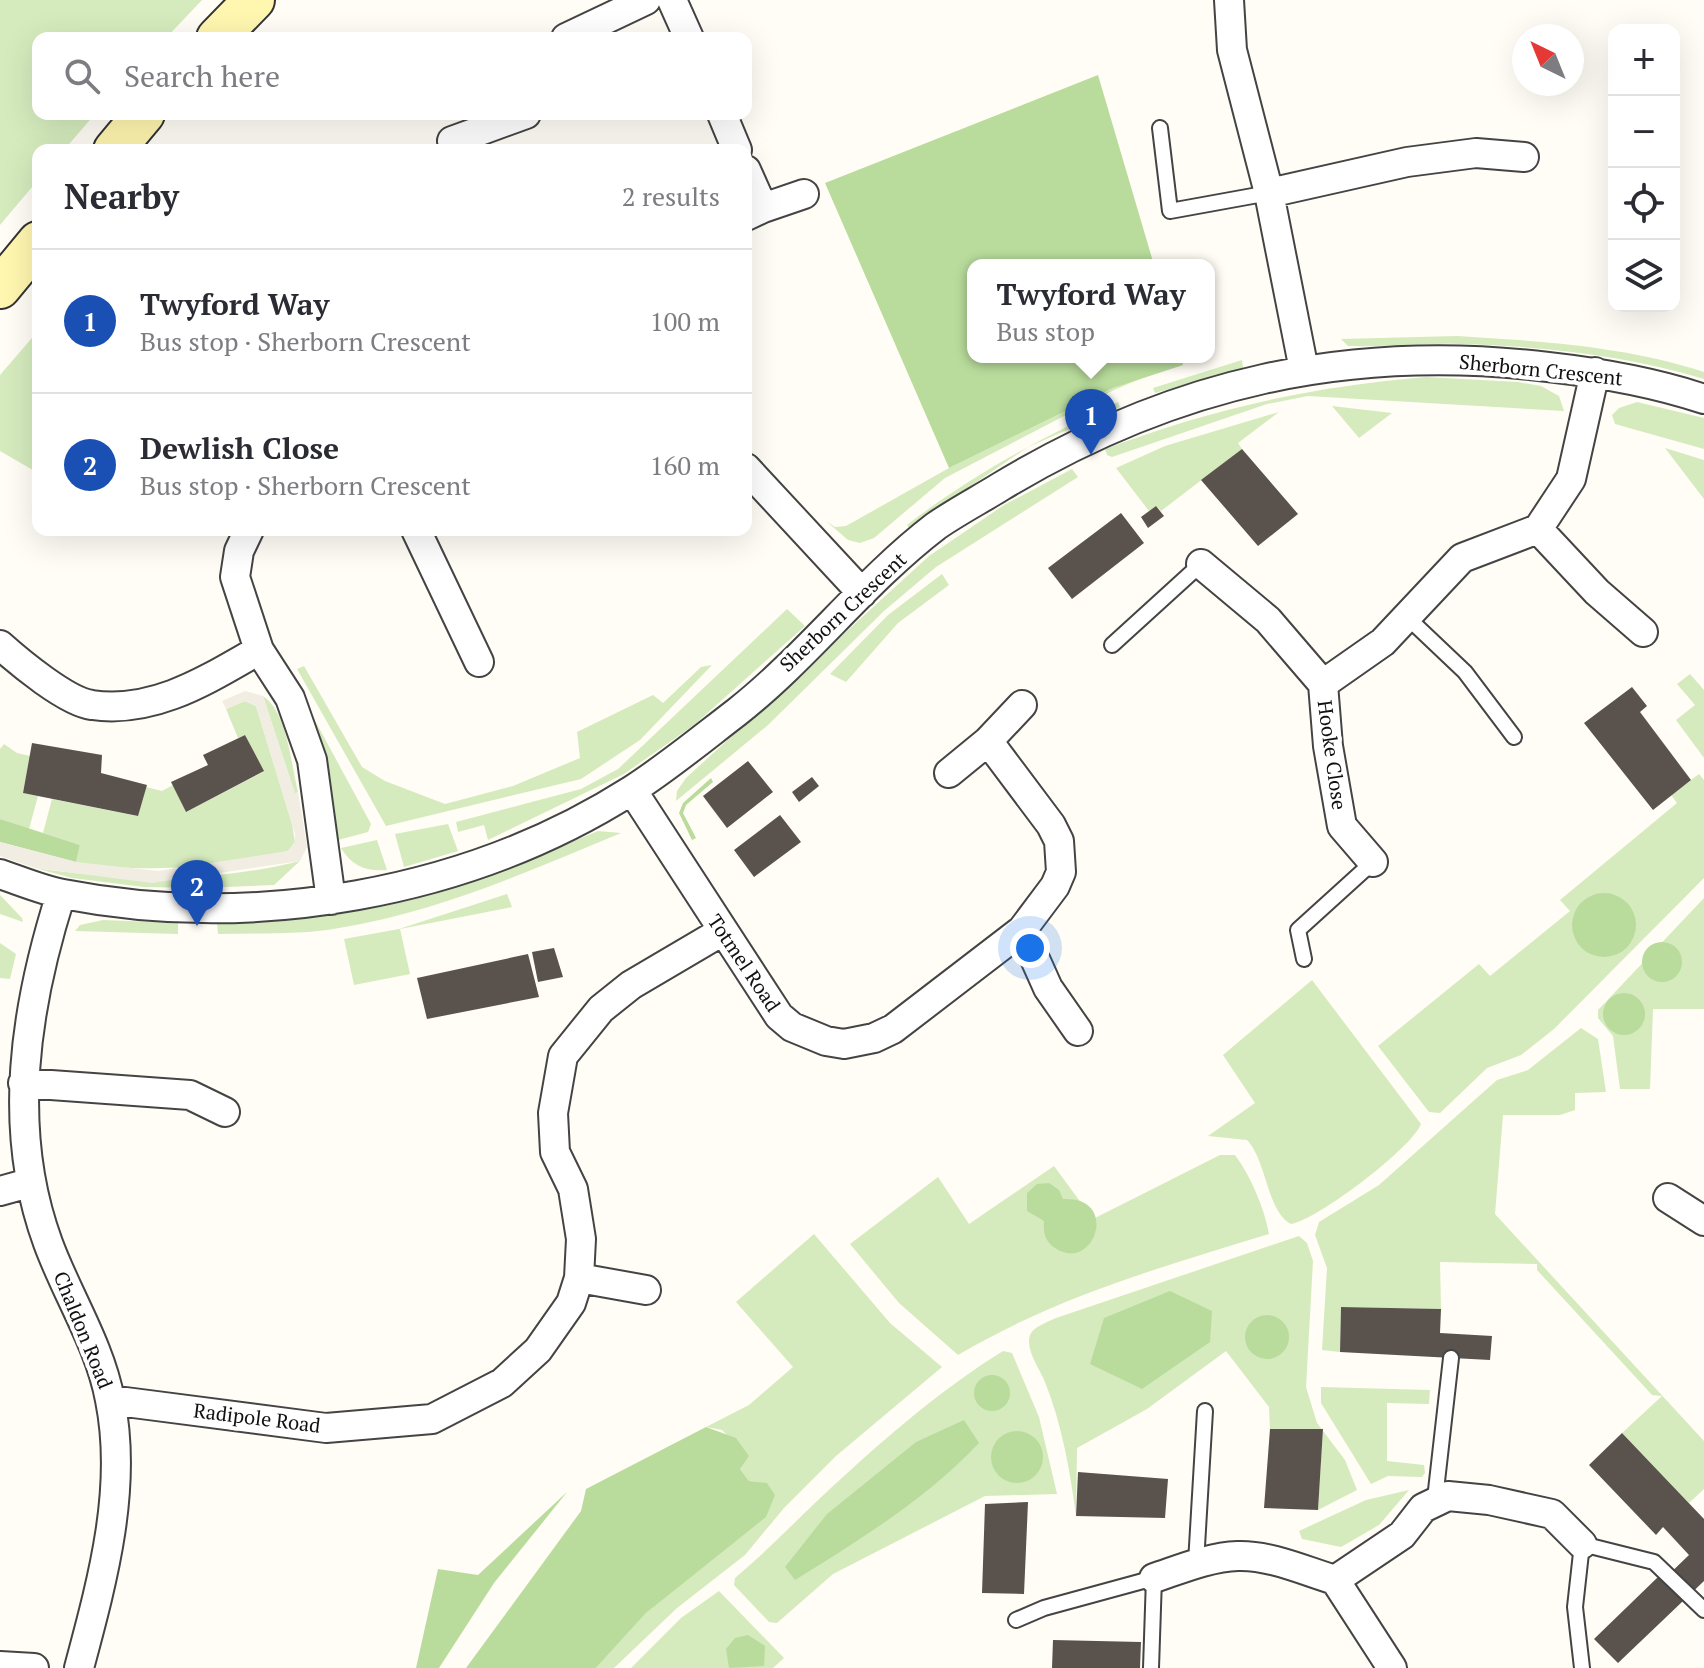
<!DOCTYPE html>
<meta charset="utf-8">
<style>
:root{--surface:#fff;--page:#f2f2f3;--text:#2b2b33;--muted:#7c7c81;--line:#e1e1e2;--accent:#0f766e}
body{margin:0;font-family:"PT Serif",serif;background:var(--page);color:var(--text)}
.controls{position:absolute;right:24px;top:24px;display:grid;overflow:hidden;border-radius:16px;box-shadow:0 8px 32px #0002}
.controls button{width:72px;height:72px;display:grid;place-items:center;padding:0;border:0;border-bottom:2px solid var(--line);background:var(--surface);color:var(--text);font:40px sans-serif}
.compass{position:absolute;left:1512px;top:24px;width:72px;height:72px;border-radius:50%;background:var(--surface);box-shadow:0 8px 32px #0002;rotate:317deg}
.you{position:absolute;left:1030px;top:948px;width:28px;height:28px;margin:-20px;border:6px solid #fff;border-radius:50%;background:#1a73e8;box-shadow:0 0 0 12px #1a73e833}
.badge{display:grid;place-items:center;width:52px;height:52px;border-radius:50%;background:var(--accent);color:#fff;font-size:26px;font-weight:700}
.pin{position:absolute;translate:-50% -66px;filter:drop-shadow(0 2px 4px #0008)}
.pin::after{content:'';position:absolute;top:42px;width:28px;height:24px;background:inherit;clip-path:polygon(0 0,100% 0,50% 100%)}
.popup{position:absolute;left:967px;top:259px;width:248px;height:104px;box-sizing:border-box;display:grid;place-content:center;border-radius:16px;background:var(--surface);filter:drop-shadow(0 2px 6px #0005);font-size:26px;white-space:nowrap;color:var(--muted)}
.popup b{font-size:30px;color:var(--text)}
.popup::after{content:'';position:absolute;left:50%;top:100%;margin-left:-16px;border:16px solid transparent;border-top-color:var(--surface)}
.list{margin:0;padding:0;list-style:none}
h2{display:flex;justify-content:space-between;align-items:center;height:104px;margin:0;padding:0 32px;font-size:34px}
h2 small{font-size:26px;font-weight:400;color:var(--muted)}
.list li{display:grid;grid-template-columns:52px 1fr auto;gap:24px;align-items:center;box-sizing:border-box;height:144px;padding:0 32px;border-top:2px solid var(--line)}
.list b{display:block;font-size:30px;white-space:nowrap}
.list p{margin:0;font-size:26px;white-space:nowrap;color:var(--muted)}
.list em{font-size:26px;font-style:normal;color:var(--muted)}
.icon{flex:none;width:44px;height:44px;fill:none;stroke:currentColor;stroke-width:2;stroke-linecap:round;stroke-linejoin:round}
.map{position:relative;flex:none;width:1704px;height:1668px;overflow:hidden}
.search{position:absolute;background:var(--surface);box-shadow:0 8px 32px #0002;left:32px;top:32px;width:720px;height:88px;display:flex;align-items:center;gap:20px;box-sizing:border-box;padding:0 28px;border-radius:16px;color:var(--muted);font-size:30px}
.panel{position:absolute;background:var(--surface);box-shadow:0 8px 32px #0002;left:32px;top:144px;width:720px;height:392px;border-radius:16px}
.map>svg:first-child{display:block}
</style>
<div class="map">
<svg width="1704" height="1668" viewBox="0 0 1704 1668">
<rect width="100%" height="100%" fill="#fffdf5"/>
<path fill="#d5ebbd" d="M0,0H202L166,38H38V114H95L64,150H38V180L0,225Z
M38,331V473L0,451V375Z
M1457,336C1539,341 1625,346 1704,372V379C1626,355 1541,346 1460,344C1422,343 1385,347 1348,346L1341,339Z
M1242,360L1243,368L1155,393L1153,388Z
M1154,373L1114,390L945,478L874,538L860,543L848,540L826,521L835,527L846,526L949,468L1113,388Z
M1426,377L1518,382L1541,386L1559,396L1564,411L1308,396L1267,404L1112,457L1107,455L1105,449C1214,408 1310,387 1426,377Z
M1118,402L1120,407L1028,447L909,528L907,525C973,474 1043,437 1118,402Z
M1637,402L1704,418V449L1615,424L1612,415L1619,408Z
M1332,406L1392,413L1359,438Z
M1279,412L1238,443L1242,449L1161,511L1156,506L1149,511L1116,468L1165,446Z
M1665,448L1704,460V499Z
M1072,469L1078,477L936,567L884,611L768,725L676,801L677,791L686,778L929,556L1004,505Z
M942,574L949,585L898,623L846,682L830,674L888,615Z
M787,609L805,626L694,725L624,774L488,840L484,825L458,832L456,822L581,789L618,769Z
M712,665L640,740L581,779L386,826L297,669L304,666L362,767L385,781L445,804L513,786L580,758L577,732L653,695L663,703L701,667Z
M1690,674L1704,690V758L1676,720L1695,705L1677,684Z
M263,696C288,713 291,765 298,792L295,794Z
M245,701L256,706L292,824L295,842L288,851C211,866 154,875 76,862L80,845L43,833L52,799L137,816L146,787L162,791L173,785L186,812L263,772L245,735L238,738L226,709Z
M305,702L371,824L368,832L338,840Z
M4,744L17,753L30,756L23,793L38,796L29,829L0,819V749Z
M1699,774L1704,780V878L1554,1029L1521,1055L1487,1068L1440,1113L1429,1112L1378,1046L1479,964L1490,976L1570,911L1560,900L1677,803L1671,795Z
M448,824L458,851L404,867L395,834Z
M598,831L621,833C529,871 438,912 339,928C300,935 258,933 218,934L217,924C362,922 466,887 598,831Z
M377,840L387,870C366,872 352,866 341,848Z
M300,861L274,885L203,888L144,887L72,878L35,868C124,881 212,883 300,861Z
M507,894L512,907L400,929L410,974L354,985L344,939L399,929Z
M0,895L22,918L23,922L0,914Z
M1704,898V1009H1653L1650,1089H1620L1613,1036L1598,1018V1010Z
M103,920L178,923V934L75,931L80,925Z
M0,943L16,954L10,979L0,978Z
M1312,980L1421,1124C1411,1149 1317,1220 1291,1224C1267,1212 1267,1161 1247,1140L1208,1136L1255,1103L1223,1055Z
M1581,1028L1598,1039L1606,1092L1575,1093V1110L1560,1115H1503L1495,1214L1704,1441V1489L1689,1503L1622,1433L1662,1396L1652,1395L1537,1270V1264L1440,1262L1441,1309L1341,1307L1340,1352L1322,1350L1327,1268L1315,1235L1319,1222L1379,1185L1497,1080L1528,1070Z
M1220,1155H1235C1251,1177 1264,1207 1269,1234C1161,1267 1056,1297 958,1355L899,1303L850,1244L938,1177L969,1224L1054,1166L1093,1219Z
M814,1234L890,1323L942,1367L836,1456L784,1508L745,1555L677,1608L614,1668H596L646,1613L699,1568L767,1484L749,1481L740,1469L748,1456L722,1430L706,1427L749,1405L793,1367L736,1302Z
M1299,1236L1307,1243L1313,1261L1306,1387L1317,1423L1345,1460L1357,1490L1318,1510L1323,1429H1270L1269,1407L1226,1351L1147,1409L1077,1448L1076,1516C1070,1470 1062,1425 1045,1382C1040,1369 1025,1350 1030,1335C1034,1326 1048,1322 1056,1318Z
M1003,1351L1012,1353L1039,1417L1057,1494L985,1496L833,1574L777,1623L769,1622L734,1585L735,1578C773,1546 806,1510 843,1477C893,1431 945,1387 1003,1351Z
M1321,1387L1430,1390L1429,1404L1387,1403V1461L1424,1465L1425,1473L1422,1477L1388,1476L1371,1484L1321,1403Z
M1409,1490L1379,1525L1341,1547L1302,1539L1299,1531L1366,1500Z
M719,1591L784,1658L773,1668H631L681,1618Z"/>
<path fill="#b9dc9c" d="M1098,75L1154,265H973V357H1181L1183,365L1113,388L949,468L825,183Z
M711,778L713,782L686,805L683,813L696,838L692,840L679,813L683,803Z
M0,819L80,845L76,862L0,842Z
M1572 925a32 32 0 1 1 64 0a32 32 0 1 1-64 0Z
M1642 962a20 20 0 1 1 40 0a20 20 0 1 1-40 0Z
M1603 1014a21 21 0 1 1 42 0a21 21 0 1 1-42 0Z
M1049,1183L1059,1190L1063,1199C1121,1196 1094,1274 1055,1248C1045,1242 1043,1232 1044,1221L1027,1211V1193L1037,1184Z
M1170,1291L1212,1311L1210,1342L1142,1389L1090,1364L1104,1318Z
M1245 1337a22 22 0 1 1 44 0a22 22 0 1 1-44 0Z
M974 1393a18 18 0 1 1 36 0a18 18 0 1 1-36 0Z
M964,1420L979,1443C925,1500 861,1539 795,1580L785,1567L827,1514L916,1442Z
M706,1427L736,1438L749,1456L740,1469L749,1481L767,1483L775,1495L766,1517L646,1613L596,1668H466L581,1511L586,1489Z
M991 1457a26 26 0 1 1 52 0a26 26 0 1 1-52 0Z
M567,1492L494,1583L439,1668H416L438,1569L478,1575Z
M748,1635L765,1646L764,1666L729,1668L726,1649L735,1638Z"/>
<path fill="#f1ede2" d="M245,691L263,696L295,793L298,792L307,847L300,861L152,883L35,868L0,856V842L76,862L158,871L288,851L295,842V834L256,706L245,701L226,709L222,701Z"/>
<path fill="#5a524d" d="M1242,449L1298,514L1258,546L1201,480Z
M1156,506L1164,516L1148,528L1141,517Z
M1121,513L1144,543L1072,599L1048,568Z
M1632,687L1647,706L1640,712L1691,780L1653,810L1584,723Z
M245,735L264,771L186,812L171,782L208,765L203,755Z
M32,743L102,755L101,773L147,785L138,816L23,793Z
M748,761L773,792L727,828L703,796Z
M812,777L819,786L799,802L792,792Z
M780,815L801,842L754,877L734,850Z
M554,948L563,977L538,982L532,952Z
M528,954L539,997L427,1019L417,978Z
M1341,1307L1441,1309L1440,1333L1492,1336L1490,1360L1340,1352Z
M1270,1429H1323L1318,1510L1264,1508Z
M1622,1433L1704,1519V1581L1618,1663L1594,1639L1658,1577L1662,1581L1689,1555L1663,1527L1656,1535L1589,1465Z
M1078,1472L1168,1479L1165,1518L1076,1516Z
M1028,1502L1024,1594L982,1593L985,1504Z
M1053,1640L1141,1642L1140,1668H1052Z"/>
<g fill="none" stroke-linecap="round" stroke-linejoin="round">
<defs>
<path id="service" d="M1160,128L1170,211L1269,193
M1407,617L1465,672L1514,737
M1112,645L1201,564
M1304,959L1298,930L1373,862
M1435,1499L1451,1358
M1196,1563L1205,1411
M1016,1620L1044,1608L1154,1578L1151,1668
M1582,1668L1575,1607L1582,1544L1654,1562L1704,1610"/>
<path id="minor" d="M672,0L689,38
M1229,0L1232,50L1269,193L1304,370
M566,38L646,0
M722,114L737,150
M452,141L526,114
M746,170L763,208L746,216
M1269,193L1407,162L1476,153L1524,157
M763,208L804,194
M746,468L862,593
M1538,529L1597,592L1643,632
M249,530L239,551L235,577L259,650L290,698L312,760L331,900
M416,530L479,662
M1201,564L1268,620L1323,684
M0,645C19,662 67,702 92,705C155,714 208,679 259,650
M949,773L988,741
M632,790L779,1016L792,1027L826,1041L844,1044L874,1038L893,1029L1022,930L1055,886L1061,872L1059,841L1051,825L988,741L1022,705
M1373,862L1342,826L1328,746L1323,684L1383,642L1462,558L1538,529L1571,479L1595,372
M0,874C21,881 42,890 63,894C253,931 467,895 632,790C668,767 703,738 737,712C808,656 864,581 936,526C956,512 979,500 1000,487C1172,383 1348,343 1548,367C1601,373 1653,382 1704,399
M61,894C25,1007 6,1129 48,1243C67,1295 100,1345 110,1400C128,1489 102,1582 79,1668
M1022,930L1048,988L1078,1031
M23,1083L190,1095L225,1112
M0,1191L29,1183
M1668,1198L1704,1221
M579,1278L646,1290
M110,1400L326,1428L432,1419L502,1383L538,1350L571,1303L579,1278L581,1239L573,1189L555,1152L553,1113L563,1056L601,1009L631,985L721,932
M1154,1578C1181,1569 1209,1557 1238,1556C1270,1555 1305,1571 1335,1580
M0,1666L34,1668
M1392,1668L1335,1580L1402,1535L1423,1508L1448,1496L1489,1500L1552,1514L1582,1544"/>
<path id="secondary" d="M217,38L254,0
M114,150L144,114
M0,288L38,242"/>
</defs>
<use href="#service" stroke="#444" stroke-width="18"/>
<use href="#minor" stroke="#444" stroke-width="32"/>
<use href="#secondary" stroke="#333" stroke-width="44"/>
<use href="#service" stroke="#fff" stroke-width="14"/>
<use href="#minor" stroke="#fff" stroke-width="28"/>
<use href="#secondary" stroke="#fff6b0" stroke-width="40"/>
</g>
<g text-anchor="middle" stroke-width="8" stroke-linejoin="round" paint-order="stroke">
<g font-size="20" fill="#111" stroke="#fff">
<text transform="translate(1541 370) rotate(6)" y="7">Sherborn Crescent</text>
<text transform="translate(843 612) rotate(-43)" y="7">Sherborn Crescent</text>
<text transform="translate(1332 755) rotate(82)" y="7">Hooke Close</text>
<text transform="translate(744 963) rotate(56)" y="7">Totmel Road</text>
<text transform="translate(83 1330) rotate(68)" y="7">Chaldon Road</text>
<text transform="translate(257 1418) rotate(7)" y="7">Radipole Road</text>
</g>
</g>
</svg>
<div class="controls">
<button>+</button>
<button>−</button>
<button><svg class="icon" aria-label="locate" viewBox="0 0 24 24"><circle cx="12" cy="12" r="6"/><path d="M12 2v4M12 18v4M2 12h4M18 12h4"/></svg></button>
<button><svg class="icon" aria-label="layers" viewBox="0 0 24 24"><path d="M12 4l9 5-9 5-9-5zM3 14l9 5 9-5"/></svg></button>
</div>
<svg class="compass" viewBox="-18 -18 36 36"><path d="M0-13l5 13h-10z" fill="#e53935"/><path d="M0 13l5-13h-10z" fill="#7c7c81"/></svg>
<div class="you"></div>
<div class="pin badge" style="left:1091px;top:455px;background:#1a4fb4">1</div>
<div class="popup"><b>Twyford Way</b>Bus stop</div>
<div class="pin badge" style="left:197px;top:926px;background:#1a4fb4">2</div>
<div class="search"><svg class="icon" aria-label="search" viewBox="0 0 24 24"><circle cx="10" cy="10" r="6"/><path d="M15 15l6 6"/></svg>Search here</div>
<section class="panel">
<h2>Nearby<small>2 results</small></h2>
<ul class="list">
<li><span class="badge" style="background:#1a4fb4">1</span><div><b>Twyford Way</b><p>Bus stop · Sherborn Crescent</p></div><em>100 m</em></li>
<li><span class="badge" style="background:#1a4fb4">2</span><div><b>Dewlish Close</b><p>Bus stop · Sherborn Crescent</p></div><em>160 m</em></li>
</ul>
</section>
</div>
